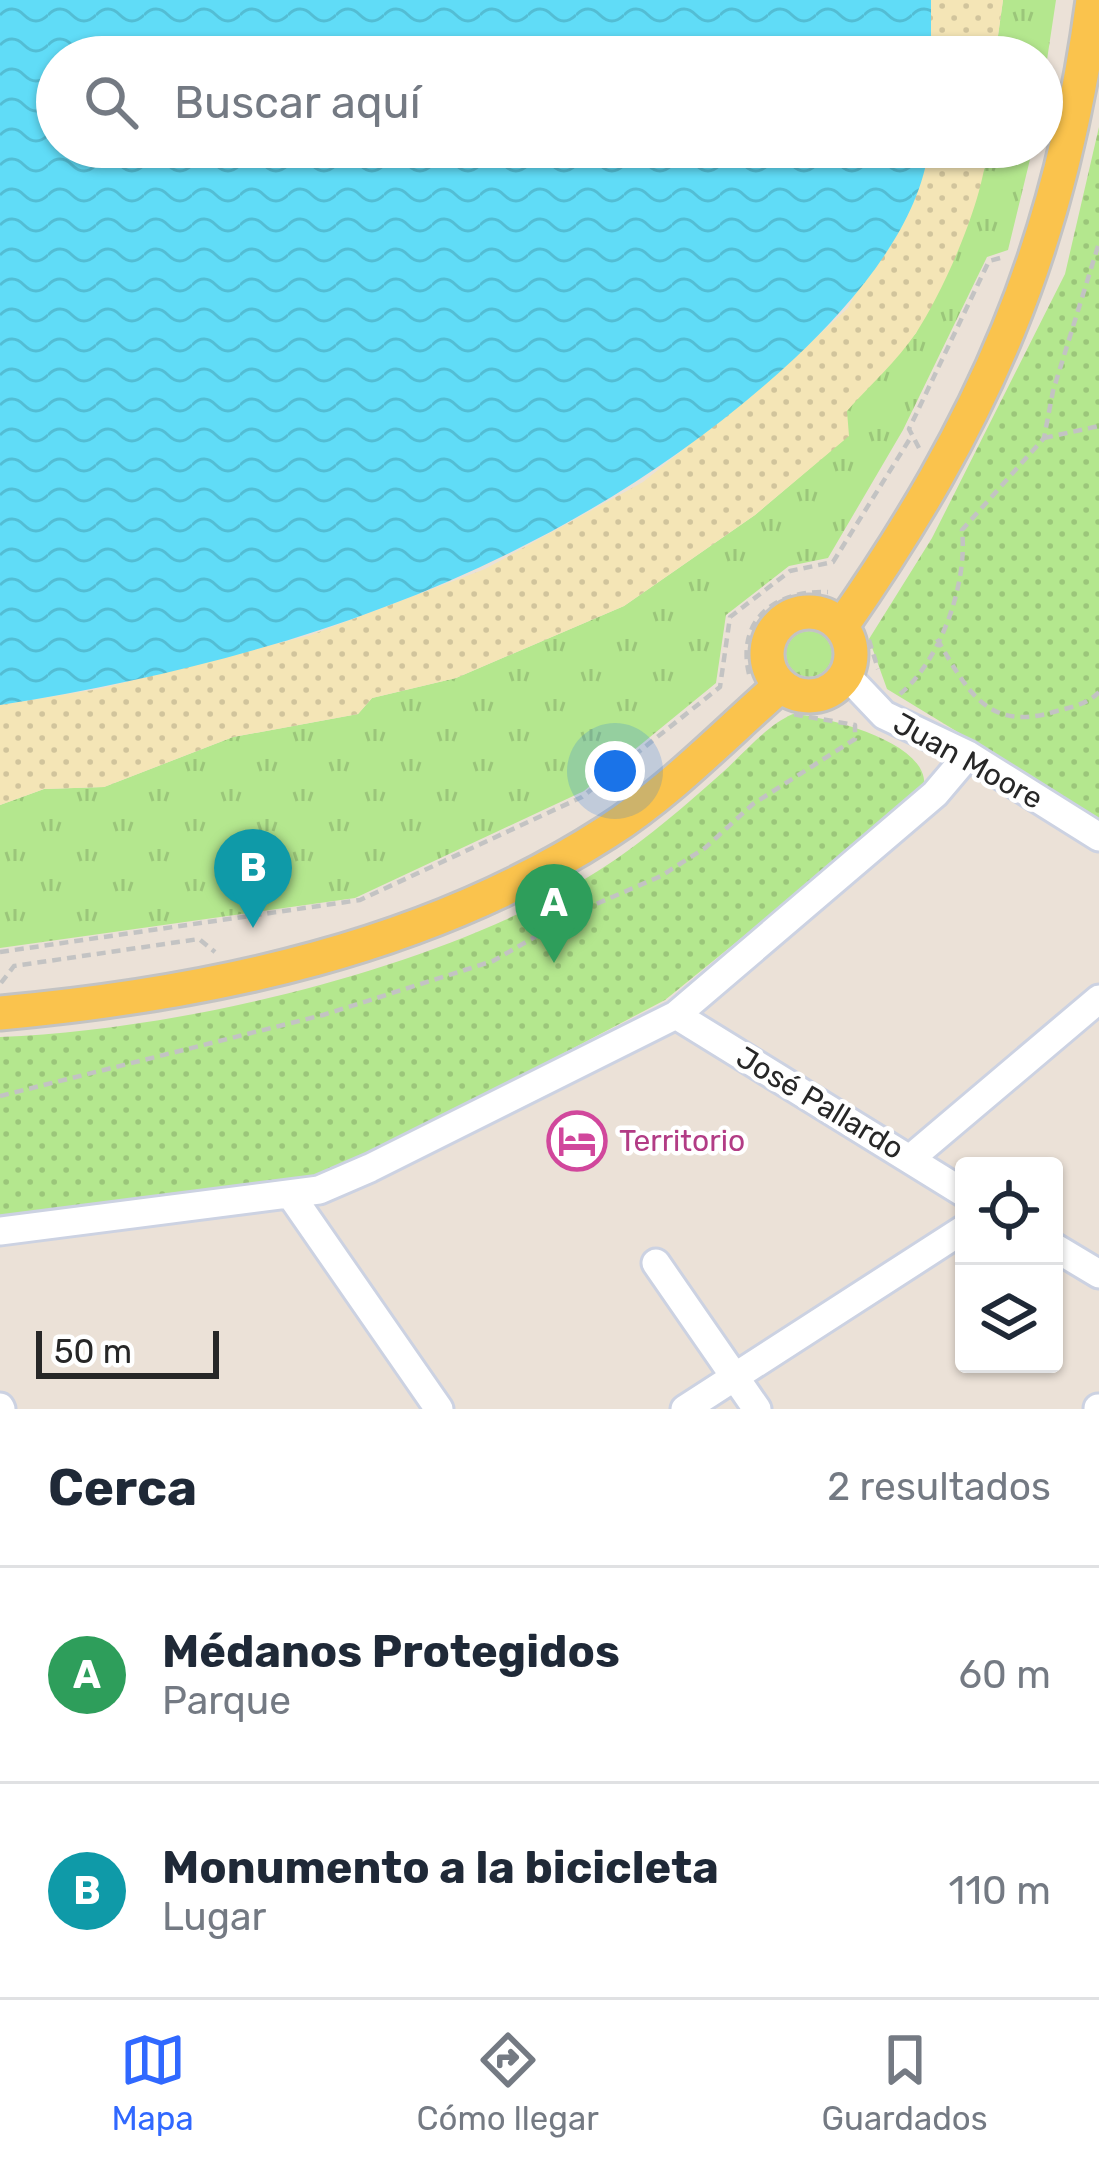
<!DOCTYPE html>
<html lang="es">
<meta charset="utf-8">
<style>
:root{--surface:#fff;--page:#f2f2f3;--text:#1f2937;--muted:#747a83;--line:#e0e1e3;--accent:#3068ff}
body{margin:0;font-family:Rubik,sans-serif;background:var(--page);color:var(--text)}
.controls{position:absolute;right:36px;bottom:36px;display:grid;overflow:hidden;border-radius:12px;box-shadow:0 3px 9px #0004}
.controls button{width:108px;height:108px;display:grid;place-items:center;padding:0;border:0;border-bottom:3px solid var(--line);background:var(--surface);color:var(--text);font:60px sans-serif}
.scale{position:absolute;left:36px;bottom:30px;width:183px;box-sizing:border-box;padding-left:12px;border:6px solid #272727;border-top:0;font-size:33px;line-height:42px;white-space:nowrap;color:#272727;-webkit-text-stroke:9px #fff;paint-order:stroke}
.you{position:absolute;left:615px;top:771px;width:42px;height:42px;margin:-30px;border:9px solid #fff;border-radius:50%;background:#1a73e8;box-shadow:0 0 0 18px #1a73e833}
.badge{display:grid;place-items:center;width:78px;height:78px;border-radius:50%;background:var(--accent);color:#fff;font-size:39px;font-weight:700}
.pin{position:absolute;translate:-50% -99px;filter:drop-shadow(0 3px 6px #0008)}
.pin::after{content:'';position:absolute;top:63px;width:42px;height:36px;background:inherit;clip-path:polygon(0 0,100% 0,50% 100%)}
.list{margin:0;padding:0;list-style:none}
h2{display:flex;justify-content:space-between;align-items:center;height:156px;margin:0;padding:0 48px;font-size:51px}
h2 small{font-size:39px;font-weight:400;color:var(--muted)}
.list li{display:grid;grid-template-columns:78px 1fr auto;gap:36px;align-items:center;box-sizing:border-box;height:216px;padding:0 48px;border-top:3px solid var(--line)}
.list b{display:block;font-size:45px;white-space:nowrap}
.list p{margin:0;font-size:39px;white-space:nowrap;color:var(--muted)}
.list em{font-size:39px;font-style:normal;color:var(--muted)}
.icon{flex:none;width:66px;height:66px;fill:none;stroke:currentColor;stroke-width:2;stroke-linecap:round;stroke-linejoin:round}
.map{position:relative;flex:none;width:1099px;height:1409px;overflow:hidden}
.search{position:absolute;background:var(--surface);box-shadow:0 3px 9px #0004;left:36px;right:36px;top:36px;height:132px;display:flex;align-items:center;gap:30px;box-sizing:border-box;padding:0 42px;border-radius:66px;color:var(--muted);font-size:45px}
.sheet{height:588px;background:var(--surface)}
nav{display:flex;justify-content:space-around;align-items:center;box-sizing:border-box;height:168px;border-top:3px solid var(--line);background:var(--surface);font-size:33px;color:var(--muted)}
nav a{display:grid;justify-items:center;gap:6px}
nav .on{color:var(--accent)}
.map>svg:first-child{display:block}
</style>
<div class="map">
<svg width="1099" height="1409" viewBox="0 0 1099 1409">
<defs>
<pattern id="grass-tufts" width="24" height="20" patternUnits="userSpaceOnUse" patternTransform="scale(3)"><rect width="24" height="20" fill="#b4e78e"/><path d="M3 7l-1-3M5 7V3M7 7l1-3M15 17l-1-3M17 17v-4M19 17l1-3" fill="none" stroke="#9bc67a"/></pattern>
<pattern id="sand-dots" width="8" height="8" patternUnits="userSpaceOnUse" patternTransform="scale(3)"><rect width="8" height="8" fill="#f4e5b6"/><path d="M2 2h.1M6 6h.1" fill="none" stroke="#d1c49c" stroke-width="1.8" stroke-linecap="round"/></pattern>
<pattern id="park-dots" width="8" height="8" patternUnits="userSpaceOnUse" patternTransform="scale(3)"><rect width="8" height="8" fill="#b4e78e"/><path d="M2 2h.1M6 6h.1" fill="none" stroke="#9bc67a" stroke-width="1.8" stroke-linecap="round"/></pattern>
<pattern id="water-waves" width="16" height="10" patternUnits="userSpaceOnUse" patternTransform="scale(3)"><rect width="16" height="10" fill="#60dcf7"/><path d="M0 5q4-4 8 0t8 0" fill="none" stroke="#53bdd4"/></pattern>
</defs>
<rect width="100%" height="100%" fill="#ebe1d7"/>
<path fill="url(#grass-tufts)" d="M1003,0H1056L1042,93V57H995Z
M987,147H1033L1008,250L987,257L903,430L828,558L789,566L726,615L716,683L584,791L355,898L0,948V805L44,789L104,787L233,737L358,714L372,698L456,678L624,606L755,515L848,436L846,411L916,333L986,165Z
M786 654a23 23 0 1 1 46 0a23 23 0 1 1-46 0Z"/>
<path fill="url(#sand-dots)" d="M931,0H1003L995,57H931Z
M929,147H987C984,200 945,288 916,333C897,361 869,386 847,411L849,436L755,515L624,606L456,678L372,698L358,714L233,737L104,787L44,789L0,805V705L99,689L311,635L485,569L643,482L772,378L848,308Z"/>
<path fill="url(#park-dots)" d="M1099,127V818L887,689L869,639L932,538L1065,274Z
M793,714C828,717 937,744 923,791L665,1000L345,1168L318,1177L0,1224V1037C179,1030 423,972 578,883C631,853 678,812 723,772C744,753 767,725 793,714Z"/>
<path fill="url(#water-waves)" d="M0,0H931V57H57V147H929C919,228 851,305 795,358C574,563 294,659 0,705Z"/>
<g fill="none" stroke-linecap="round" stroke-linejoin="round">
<defs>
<path id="minor" d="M846,675L884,715L968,755L1099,837
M676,1015L964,1193
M911,1158L1099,999
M290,1194L439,1409
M0,1231L319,1190L370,1168L676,1015L935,794L968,755
M1054,1247L1099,1274
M656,1263L757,1409
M0,1407L1,1409
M1098,1408H1099
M685,1409L964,1229"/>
<path id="major" d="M767 654a42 42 0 1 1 84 0a42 42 0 1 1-84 0Z
M841,627C984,422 1060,249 1093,0
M0,1013C210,994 427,948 607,832C670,792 725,734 781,685"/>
</defs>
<use href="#minor" stroke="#ccd2e2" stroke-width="33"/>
<use href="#major" stroke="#c3c3c3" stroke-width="39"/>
<path stroke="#c3c3c3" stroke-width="4.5" stroke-dasharray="9 6" stroke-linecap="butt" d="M1044,438L1099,426
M919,448L909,429L989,261L1004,257
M937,639C968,691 987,733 1057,711C1072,707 1088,704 1099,692
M869,640L878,669
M749,674C736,618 777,590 828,592
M900,694C940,661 968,584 962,530L1044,438L1053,391L1099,243
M0,952L360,900L582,797L720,687L730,617L790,571L833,562L911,437
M1,983L14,966L199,939L215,952
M0,1096L323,1015L493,961L580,911L661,876L705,848L753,804L855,739V725L792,714"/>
<use href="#minor" stroke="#fff" stroke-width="27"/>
<use href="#major" stroke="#fac34d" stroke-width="33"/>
</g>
<defs>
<symbol id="hotel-ring" viewBox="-11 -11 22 22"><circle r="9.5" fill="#fff" stroke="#d1479c" stroke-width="1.5"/><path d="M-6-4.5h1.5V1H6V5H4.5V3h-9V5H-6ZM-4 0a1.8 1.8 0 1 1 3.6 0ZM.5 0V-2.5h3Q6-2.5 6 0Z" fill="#d1479c"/></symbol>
</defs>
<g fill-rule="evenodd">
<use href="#hotel-ring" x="544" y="1108" width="66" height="66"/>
</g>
<g text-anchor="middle" stroke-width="9" stroke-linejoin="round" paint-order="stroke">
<g font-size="30" fill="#272727" stroke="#fff">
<text transform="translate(968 761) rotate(29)" y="10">Juan Moore</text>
<text transform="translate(820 1103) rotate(31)" y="10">José Pallardo</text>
</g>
<g font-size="30" fill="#b23c85" stroke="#fff" text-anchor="start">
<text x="619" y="1151">Territorio</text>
</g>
</g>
</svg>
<div class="controls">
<button><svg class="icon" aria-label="locate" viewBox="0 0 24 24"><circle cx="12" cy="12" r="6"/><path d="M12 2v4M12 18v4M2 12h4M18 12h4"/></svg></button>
<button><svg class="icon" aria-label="layers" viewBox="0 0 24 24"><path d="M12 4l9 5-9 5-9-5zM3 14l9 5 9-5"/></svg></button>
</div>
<div class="scale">50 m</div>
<div class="you"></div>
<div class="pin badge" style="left:554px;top:963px;background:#2e9e5b">A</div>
<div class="pin badge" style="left:253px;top:928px;background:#0f9aa8">B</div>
<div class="search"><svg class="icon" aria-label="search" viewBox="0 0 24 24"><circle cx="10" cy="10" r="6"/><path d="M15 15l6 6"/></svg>Buscar aquí</div>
</div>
<section class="sheet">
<h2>Cerca<small>2 resultados</small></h2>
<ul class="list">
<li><span class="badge" style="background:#2e9e5b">A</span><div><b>Médanos Protegidos</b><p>Parque</p></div><em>60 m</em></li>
<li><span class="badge" style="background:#0f9aa8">B</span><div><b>Monumento a la bicicleta</b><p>Lugar</p></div><em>110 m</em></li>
</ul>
</section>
<nav>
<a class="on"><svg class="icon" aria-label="map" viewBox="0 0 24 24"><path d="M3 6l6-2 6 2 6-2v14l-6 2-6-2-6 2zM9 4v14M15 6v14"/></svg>Mapa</a>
<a><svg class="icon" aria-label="directions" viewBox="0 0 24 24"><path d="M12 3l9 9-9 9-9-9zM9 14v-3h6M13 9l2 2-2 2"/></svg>Cómo llegar</a>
<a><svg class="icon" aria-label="saved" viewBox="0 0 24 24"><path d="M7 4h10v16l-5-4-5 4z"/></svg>Guardados</a>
</nav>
